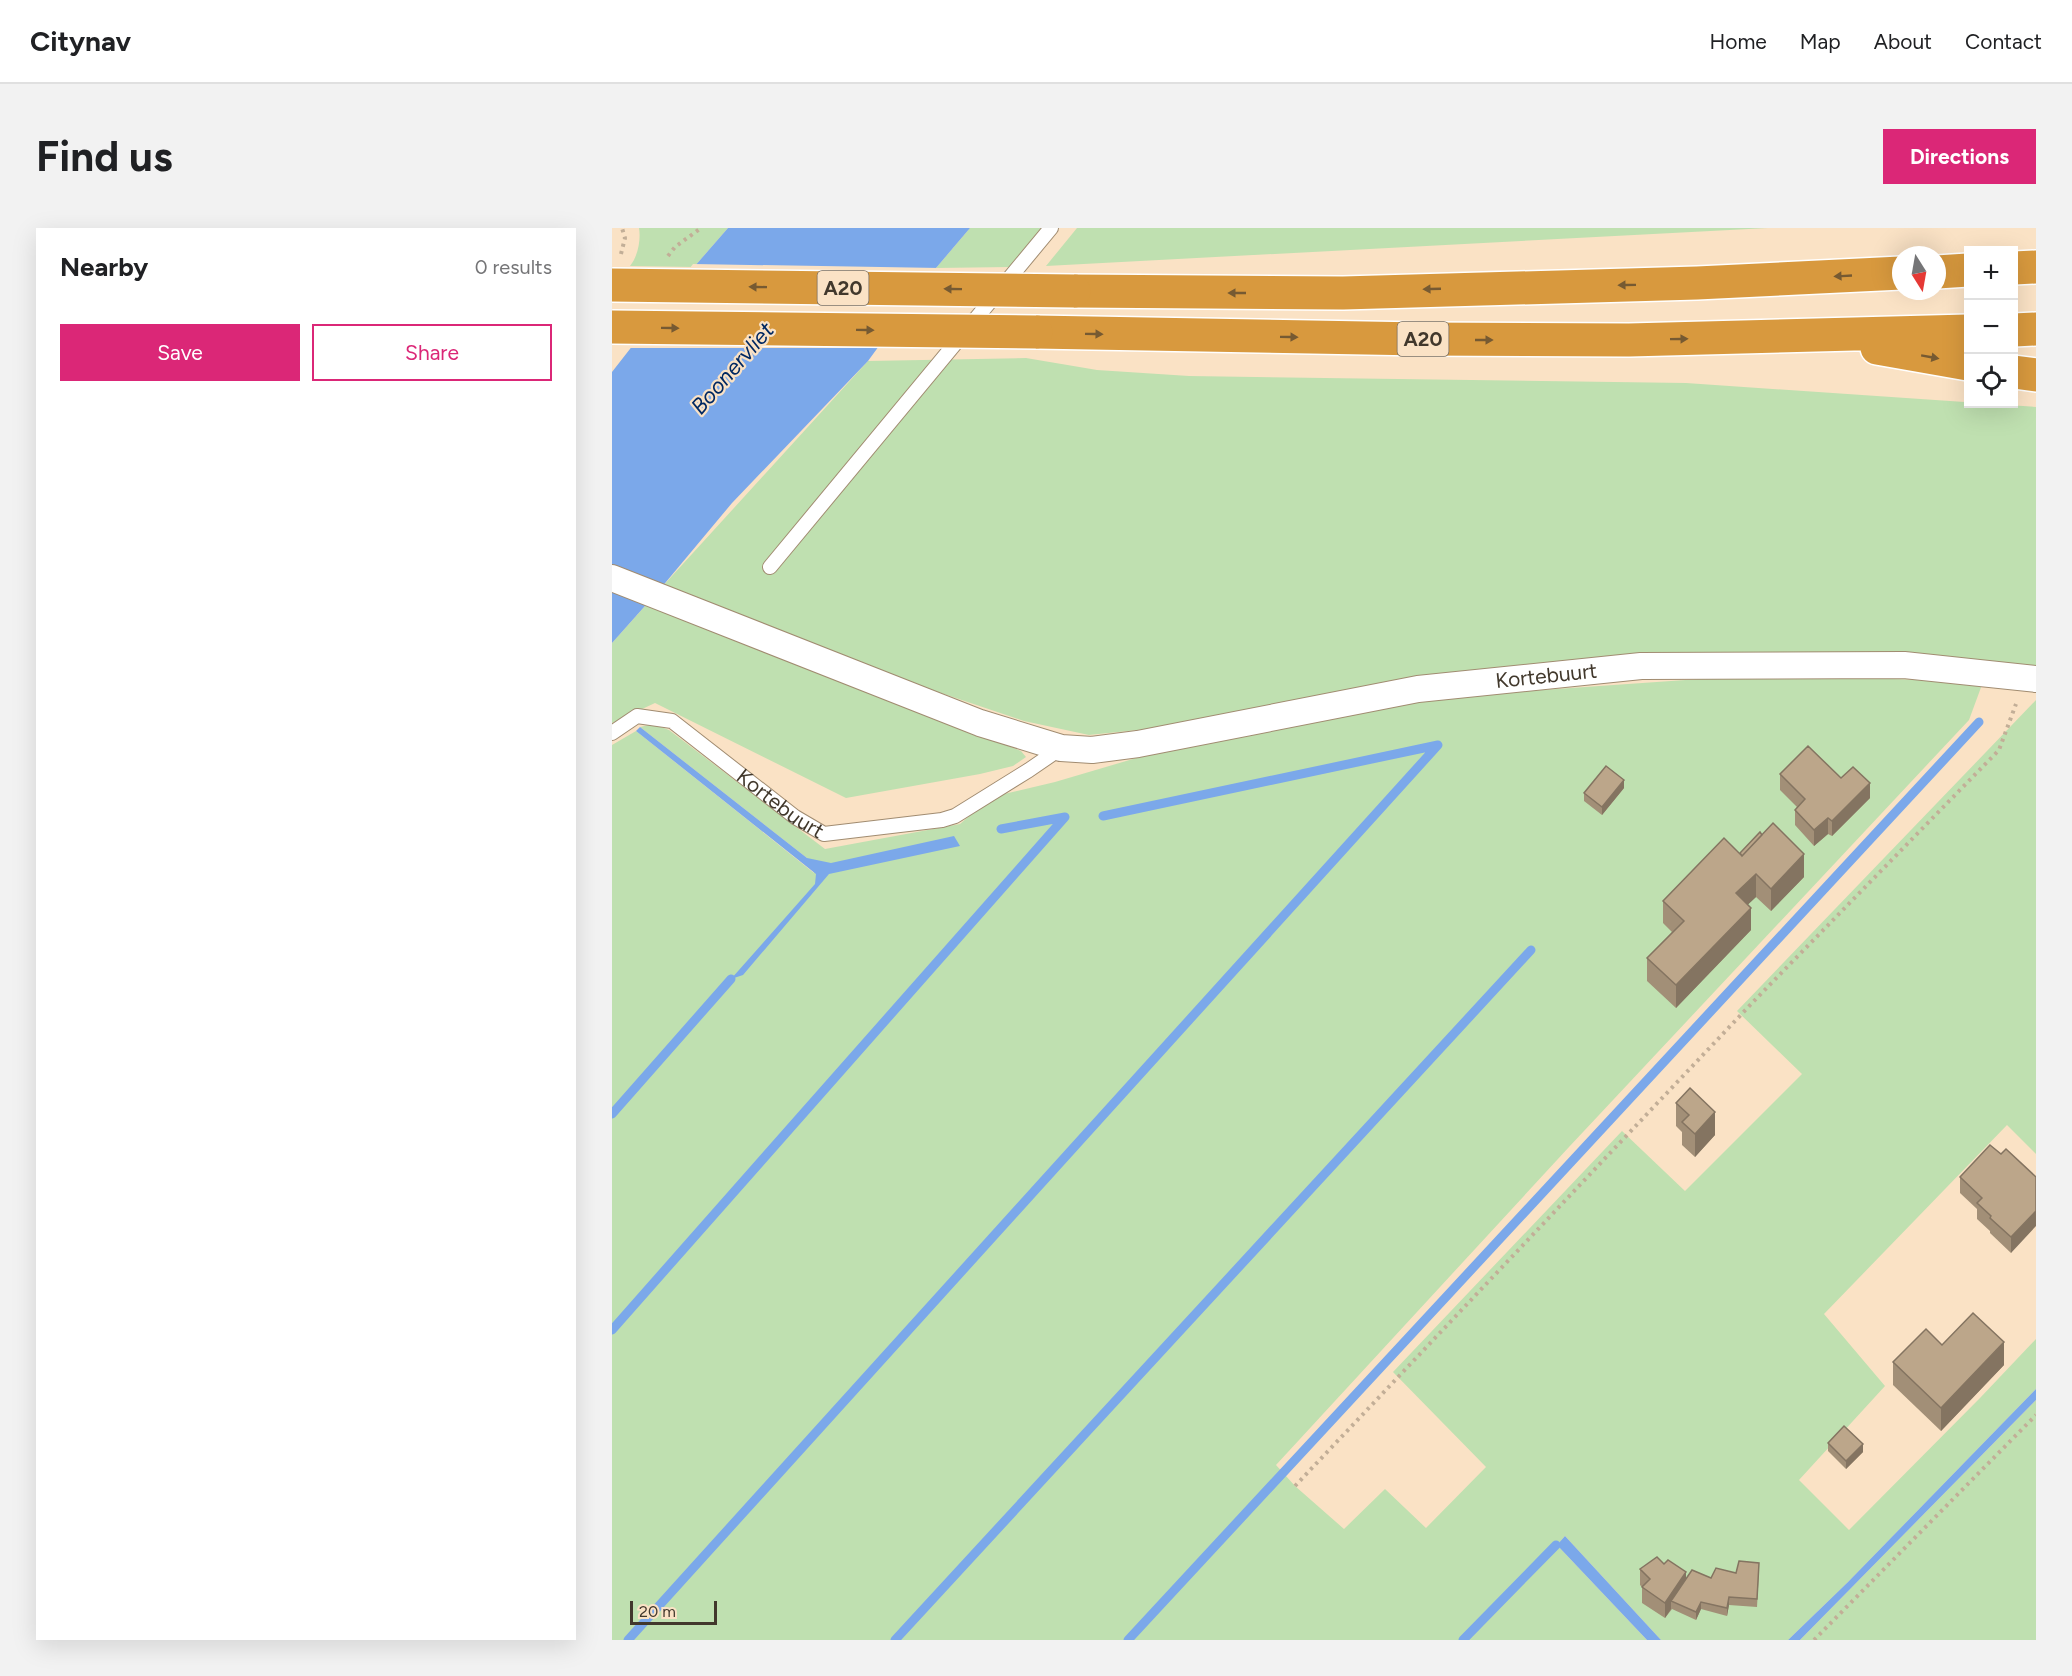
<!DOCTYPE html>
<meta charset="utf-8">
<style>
:root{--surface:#fff;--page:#f2f2f2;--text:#202124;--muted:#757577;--line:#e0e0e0;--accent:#db2777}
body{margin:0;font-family:Figtree,sans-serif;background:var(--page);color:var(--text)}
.controls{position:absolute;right:18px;top:18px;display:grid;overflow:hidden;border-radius:0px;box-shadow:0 6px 24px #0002}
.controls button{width:54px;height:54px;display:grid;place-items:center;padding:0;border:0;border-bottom:2px solid var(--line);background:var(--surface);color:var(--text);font:30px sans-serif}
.compass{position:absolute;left:1280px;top:18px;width:54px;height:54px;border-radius:50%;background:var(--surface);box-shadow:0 6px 24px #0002;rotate:169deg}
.scale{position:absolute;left:18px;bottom:15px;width:87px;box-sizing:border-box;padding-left:6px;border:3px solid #41382c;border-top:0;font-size:16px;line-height:21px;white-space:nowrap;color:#41382c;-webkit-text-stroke:4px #fae2c5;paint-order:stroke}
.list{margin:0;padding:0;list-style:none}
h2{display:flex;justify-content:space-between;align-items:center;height:78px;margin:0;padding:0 24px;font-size:26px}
h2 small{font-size:20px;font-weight:400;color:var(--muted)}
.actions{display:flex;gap:12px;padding:18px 24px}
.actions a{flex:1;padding:14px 0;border:2px solid var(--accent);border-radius:0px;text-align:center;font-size:21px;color:var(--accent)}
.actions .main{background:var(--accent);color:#fff}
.icon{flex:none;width:33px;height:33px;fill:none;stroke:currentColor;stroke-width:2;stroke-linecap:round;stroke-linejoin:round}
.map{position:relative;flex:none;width:1424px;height:1412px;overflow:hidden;border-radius:0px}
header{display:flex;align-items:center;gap:36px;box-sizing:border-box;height:84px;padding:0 30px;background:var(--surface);border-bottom:2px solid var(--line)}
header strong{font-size:28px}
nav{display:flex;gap:33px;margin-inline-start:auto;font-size:21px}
.intro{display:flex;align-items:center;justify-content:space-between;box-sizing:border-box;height:144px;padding:0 36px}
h1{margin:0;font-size:42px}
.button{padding:15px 27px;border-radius:0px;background:var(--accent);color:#fff;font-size:21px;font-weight:700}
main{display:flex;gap:36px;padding:0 36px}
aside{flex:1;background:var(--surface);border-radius:0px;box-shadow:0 6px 24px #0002}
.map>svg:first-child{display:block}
</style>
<header>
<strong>Citynav</strong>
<nav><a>Home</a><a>Map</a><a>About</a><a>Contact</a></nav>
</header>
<div class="intro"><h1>Find us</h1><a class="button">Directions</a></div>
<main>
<aside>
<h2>Nearby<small>0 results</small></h2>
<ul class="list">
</ul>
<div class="actions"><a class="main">Save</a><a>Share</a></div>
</aside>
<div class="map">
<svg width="1424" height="1412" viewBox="0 0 1424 1412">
<rect width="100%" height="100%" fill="#fae2c5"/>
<path fill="#bfe0b0" d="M27,0H116L82,39L18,38C26,28 29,12 27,0Z
M358,0H433L399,39L324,40Z
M465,0H1156L434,38Z
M414,130L485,142L577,148L1074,155L1424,179V440L1284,426L1119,424L871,442L757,457L555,499L477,507L412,493L326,464L49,360L256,133Z
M34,377L123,413L409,523L414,529L401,538L368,546L234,570L43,475L0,495V415Z
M1221,449L1371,454L1357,492L957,919L664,1237L683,1258L732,1301L773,1261L814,1300L874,1239L781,1144L1010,903L1073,963L1190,846L1125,783L1424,472V926L1395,897L1212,1086L1273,1158L1187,1252L1237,1302L1368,1170L1424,1111V1161L1236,1354L1176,1412H1049L953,1308L945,1317L1035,1412H0V517L24,503L202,645L195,630L28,499L41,496L57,502L213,621L348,596L379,569L443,554L609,505L681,490L885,465L1102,450Z
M1424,1172V1412H1188Z"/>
<path fill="#7ba8ea" d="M116,0H358L324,40L256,133L120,275L49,360L0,415V144L82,39Z
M28,499L195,630L219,635L342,608L348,618L217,646L131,747L119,751L203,656L204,646L24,503Z
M1424,1161V1172L1188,1412H1176L1236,1354Z
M953,1308L1049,1412H1035L945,1317Z"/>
<path fill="#fae2c5" d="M81,36L328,40L269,120H16Z"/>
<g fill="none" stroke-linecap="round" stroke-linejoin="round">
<path stroke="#7ba8ea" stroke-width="9" d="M389,601L453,589
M0,886L119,751
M0,1102L453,589
M16,1412L826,517L491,588
M283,1412L919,722
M516,1412L1367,494
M851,1412L944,1317"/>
<defs>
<g id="lane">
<path d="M158,339L439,0"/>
<path id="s1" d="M0,505L25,488L60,493L183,589L212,606L330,592L343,588L417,542L449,520"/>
</g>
<g id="street">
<path id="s2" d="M0,350L368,495L449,520L480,522L526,516L806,461L1029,438L1292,437L1424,451"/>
</g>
<path id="highway" d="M1402,40L1424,39
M1325,44L1356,42
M462,63L731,65L1085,55L1289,45
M1402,102L1424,101
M424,104L809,111L1017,112L1356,103
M1265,120L1356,136
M1402,144L1424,147"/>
</defs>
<use href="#lane" stroke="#a18c71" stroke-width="16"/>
<use href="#street" stroke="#a18c71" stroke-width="28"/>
<use href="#highway" stroke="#fff" stroke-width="36"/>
<path stroke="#c2ae97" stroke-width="4" stroke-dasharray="3 4.5" stroke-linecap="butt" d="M9,26L13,10L10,0
M56,28L63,19L89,0
M683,1258L1141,774L1387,522L1404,476
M1202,1412L1424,1187"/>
<use href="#lane" stroke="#fff" stroke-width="14"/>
<use href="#street" stroke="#fff" stroke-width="26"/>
<use href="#highway" stroke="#d8993e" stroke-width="33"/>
<defs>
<path id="highway-bridge" d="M0,57L462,63
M0,99L424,104"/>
</defs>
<use href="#highway-bridge" stroke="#fff" stroke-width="36" stroke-linecap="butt"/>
<use href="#highway-bridge" stroke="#d8993e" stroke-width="33"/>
</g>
<path fill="#a28f77" d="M1168,546L1229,550L1258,570L1220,608L1216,606L1202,618L1183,597V582L1185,579L1168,562Z
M1012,560L990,587L972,573V565Z
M1128,625L1192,649L1159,683L1144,669L1136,676L1139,702L1064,780L1035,753V730L1060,704L1051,695V673Z
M1064,875L1103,907L1083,929L1070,917V904L1064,898Z
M1389,926L1424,949L1399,1025L1378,1005V1003L1365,991V981L1348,965V949Z
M1330,1117L1392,1137L1329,1203L1281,1157V1134Z
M1216,1215L1251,1224L1234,1241L1216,1223Z
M1052,1336L1074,1352L1099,1350L1124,1345L1147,1342L1145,1379L1117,1377L1115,1388L1089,1381L1084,1392L1060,1381L1053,1390L1030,1375V1359L1028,1357V1341Z"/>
<path fill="#847461" d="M1012,552V560L990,587V579Z
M1258,555V570L1220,608V593Z
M1216,590V606L1202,618V602Z
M1192,626V649L1159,683V661Z
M1144,646V669L1124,688V665Z
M1139,680V702L1064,780V757Z
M1103,884V907L1083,929V906Z
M1424,983V998L1399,1025V1009Z
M1392,1114V1137L1329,1203V1180Z
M1251,1216V1224L1234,1241V1233Z
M1074,1344V1360L1059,1373V1381L1053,1390V1375Z
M1117,1369V1377L1115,1388V1380Z
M1089,1374V1381L1084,1392V1384Z"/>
<path fill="#bca68a" stroke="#847461" stroke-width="1.5" d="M1196,518L1229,550L1241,539L1258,555L1220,593L1216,590L1202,602L1183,582L1193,571L1168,546Z
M994,538L1012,552L990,579L972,565Z
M1161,595L1192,626L1159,661L1144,646L1124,665L1139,680L1064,757L1035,730L1072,693L1051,673L1112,610L1130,628Z
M1148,604L1150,607L1130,628L1128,625Z
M1078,860L1103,884L1083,906L1070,894L1077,887L1064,875Z
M1378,917L1389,926L1394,921L1424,949V983L1399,1009L1378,990L1379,988L1365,975L1370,970L1348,949Z
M1361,1085L1392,1114L1329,1180L1281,1134L1314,1101L1330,1117Z
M1232,1198L1251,1216L1234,1233L1216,1215Z
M1045,1329L1052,1336L1056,1332L1074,1344L1053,1375L1030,1359L1038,1351L1028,1341Z
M1127,1333L1147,1335L1145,1371L1117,1369L1115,1380L1089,1374L1084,1384L1059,1373L1080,1342L1099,1350L1104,1340L1124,1345Z"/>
<defs><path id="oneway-solid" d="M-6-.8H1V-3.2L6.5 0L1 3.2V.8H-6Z" transform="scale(1.5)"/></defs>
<g fill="#765a32">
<use href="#oneway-solid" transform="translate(1231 48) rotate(177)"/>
<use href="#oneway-solid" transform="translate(1015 57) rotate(179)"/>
<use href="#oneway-solid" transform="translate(146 59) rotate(-179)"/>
<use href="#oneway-solid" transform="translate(341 61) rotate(-179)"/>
<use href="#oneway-solid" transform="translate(820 61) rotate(178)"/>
<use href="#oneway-solid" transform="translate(625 65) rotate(-180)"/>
<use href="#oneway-solid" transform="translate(58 100) rotate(1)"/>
<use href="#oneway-solid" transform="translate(253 102) rotate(1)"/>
<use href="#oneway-solid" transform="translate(482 106) rotate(1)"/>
<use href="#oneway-solid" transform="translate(677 109) rotate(1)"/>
<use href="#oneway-solid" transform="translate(1067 111) rotate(-1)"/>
<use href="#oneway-solid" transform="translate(872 112)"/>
<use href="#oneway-solid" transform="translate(1318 129) rotate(10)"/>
</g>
<g text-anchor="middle" stroke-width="4.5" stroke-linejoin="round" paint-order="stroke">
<g fill="#fae2c5" stroke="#786b5a" stroke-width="1.5">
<rect x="205.5" y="43" width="51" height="34" rx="4.5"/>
<rect x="785.5" y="94" width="51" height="34" rx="4.5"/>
</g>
<g font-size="20" font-weight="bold" fill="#41382c">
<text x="231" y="67">A20</text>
<text x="811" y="118">A20</text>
</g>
<g font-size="21" fill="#41382c" stroke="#fae2c5">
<text dy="7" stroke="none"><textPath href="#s2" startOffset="972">Kortebuurt</textPath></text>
<text dy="7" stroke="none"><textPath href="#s1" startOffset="202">Kortebuurt</textPath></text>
</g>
<g font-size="22" font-style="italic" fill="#002862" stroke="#fae2c5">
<text transform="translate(120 140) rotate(-49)" y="8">Boonervliet</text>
</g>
</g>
</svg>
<div class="controls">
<button>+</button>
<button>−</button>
<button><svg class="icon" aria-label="locate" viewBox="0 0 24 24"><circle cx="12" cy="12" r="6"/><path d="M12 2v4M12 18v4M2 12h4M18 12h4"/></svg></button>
</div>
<svg class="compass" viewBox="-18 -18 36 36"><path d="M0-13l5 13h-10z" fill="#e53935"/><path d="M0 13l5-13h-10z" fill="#757577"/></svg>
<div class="scale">20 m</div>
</div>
</main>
